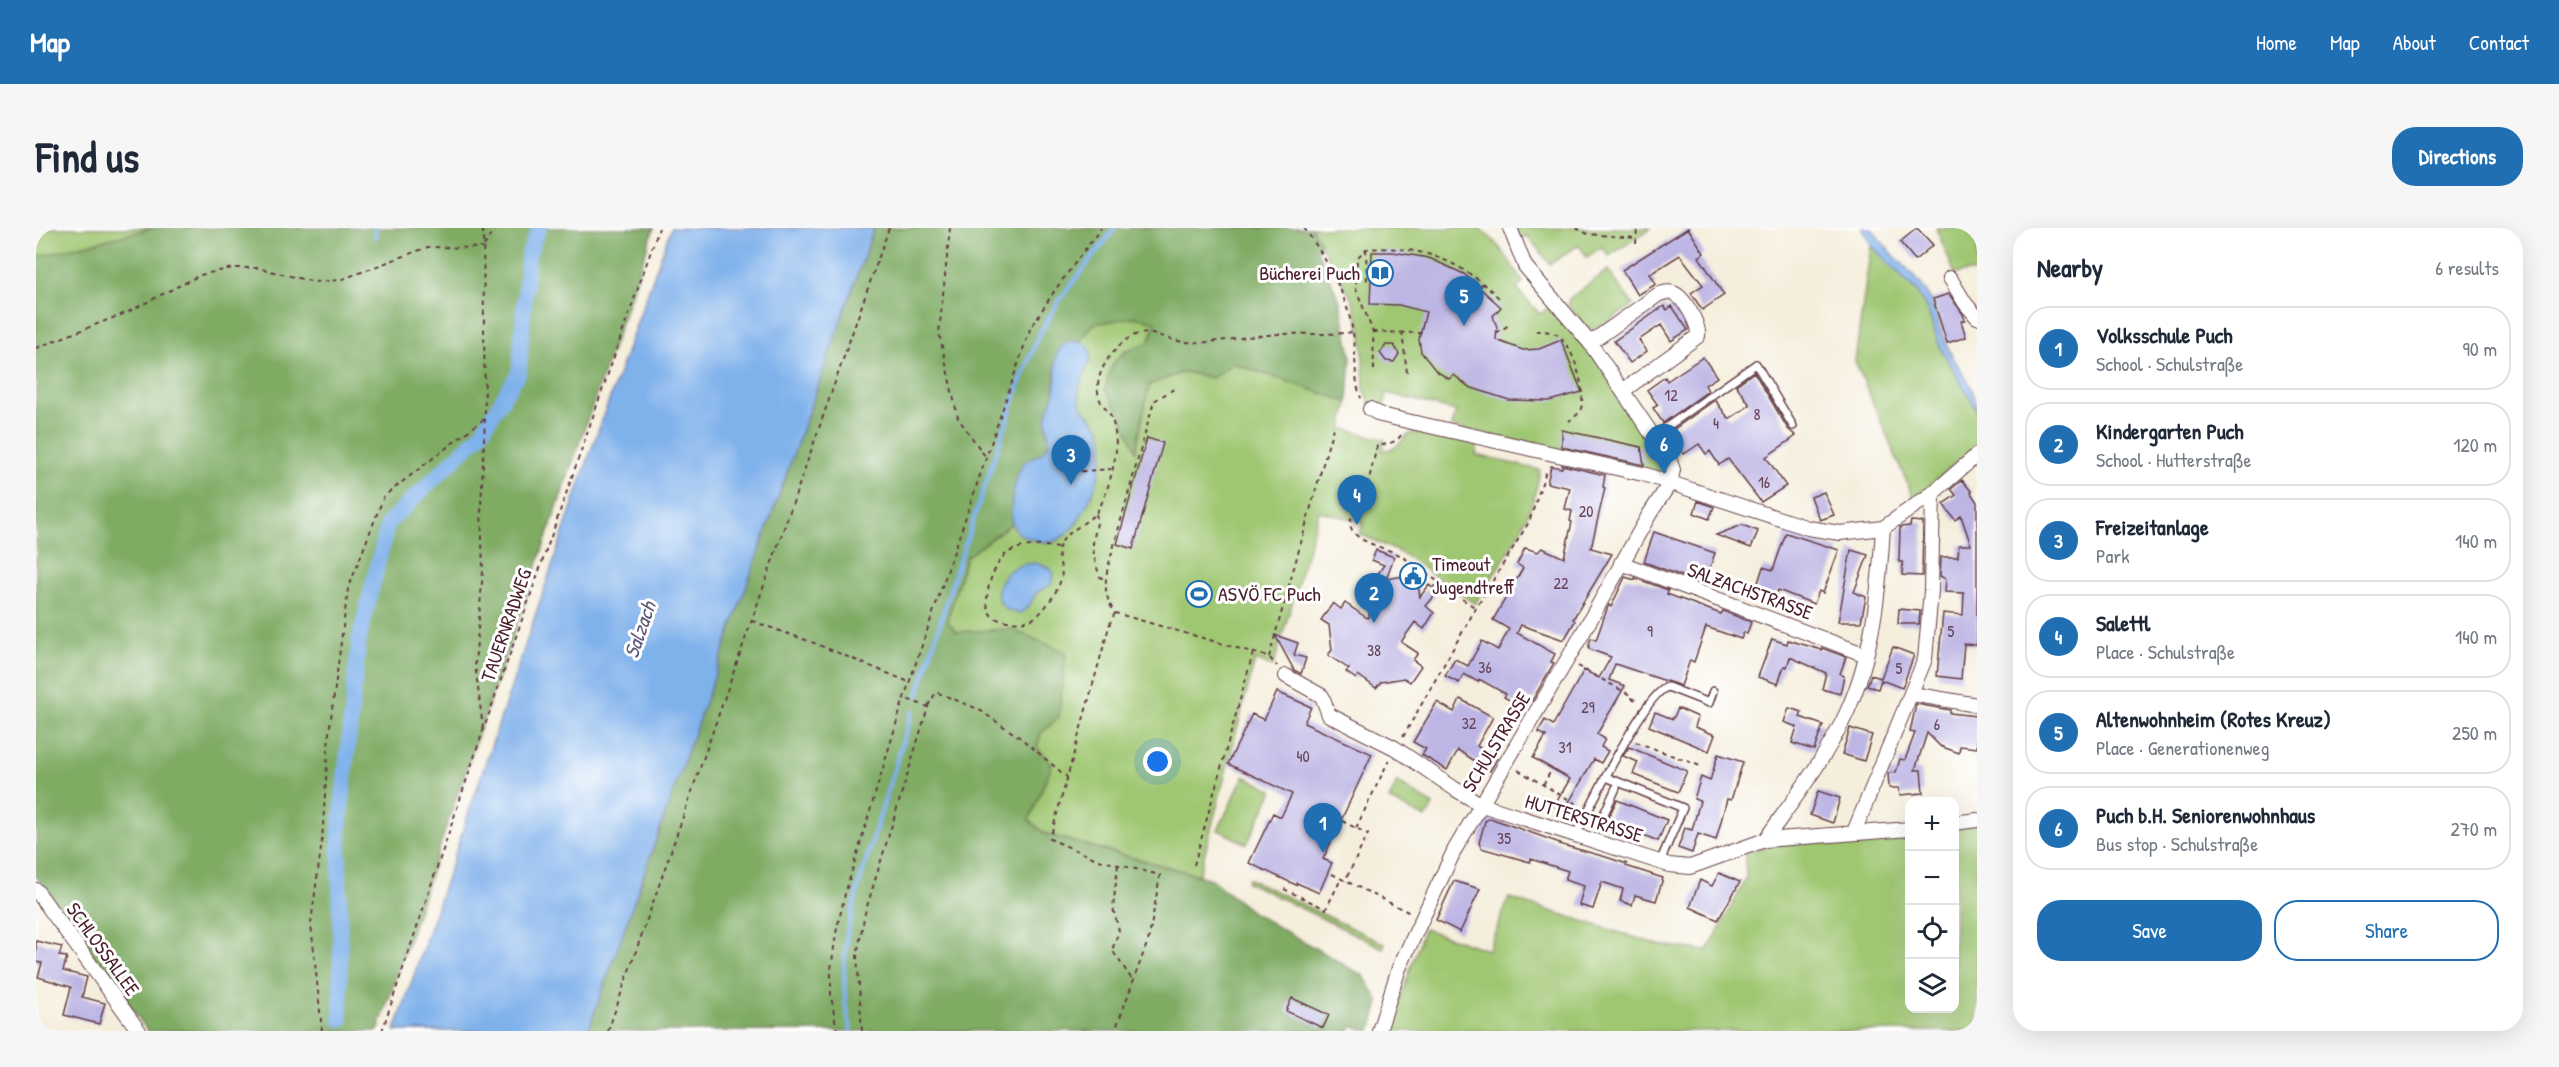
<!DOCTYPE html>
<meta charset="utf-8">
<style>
:root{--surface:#fff;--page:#f6f6f7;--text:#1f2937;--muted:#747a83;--line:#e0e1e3;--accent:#1f6fb2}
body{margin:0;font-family:"Patrick Hand",sans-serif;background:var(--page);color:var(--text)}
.controls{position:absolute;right:18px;bottom:18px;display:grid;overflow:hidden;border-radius:12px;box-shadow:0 6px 24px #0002}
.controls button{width:54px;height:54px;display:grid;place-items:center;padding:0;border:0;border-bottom:2px solid var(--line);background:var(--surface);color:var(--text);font:30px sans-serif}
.you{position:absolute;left:1122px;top:534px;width:21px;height:21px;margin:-15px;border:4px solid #fff;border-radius:50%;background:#1a73e8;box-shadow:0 0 0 9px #1a73e833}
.badge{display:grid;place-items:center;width:39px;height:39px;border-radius:50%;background:var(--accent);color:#fff;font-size:20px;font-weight:700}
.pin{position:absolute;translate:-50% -50px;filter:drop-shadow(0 2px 3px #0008)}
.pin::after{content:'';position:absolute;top:32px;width:21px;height:18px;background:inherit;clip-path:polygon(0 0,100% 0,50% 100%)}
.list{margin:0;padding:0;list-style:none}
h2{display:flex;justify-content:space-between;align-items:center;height:78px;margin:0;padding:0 24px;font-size:26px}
h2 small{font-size:20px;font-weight:400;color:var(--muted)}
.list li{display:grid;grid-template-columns:39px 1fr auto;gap:18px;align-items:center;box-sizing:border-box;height:84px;margin:0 12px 12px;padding:0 12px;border:2px solid var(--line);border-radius:24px}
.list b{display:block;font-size:22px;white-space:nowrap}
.list p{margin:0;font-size:20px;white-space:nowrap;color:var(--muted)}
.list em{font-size:20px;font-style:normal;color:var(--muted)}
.actions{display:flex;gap:12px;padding:18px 24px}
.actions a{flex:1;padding:14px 0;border:2px solid var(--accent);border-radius:24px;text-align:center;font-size:21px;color:var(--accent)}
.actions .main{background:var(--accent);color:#fff}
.icon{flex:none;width:33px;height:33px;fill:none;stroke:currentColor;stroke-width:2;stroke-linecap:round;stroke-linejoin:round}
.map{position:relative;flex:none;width:1941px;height:803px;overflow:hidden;border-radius:24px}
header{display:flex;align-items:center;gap:36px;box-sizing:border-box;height:84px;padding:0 30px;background:var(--accent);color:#fff}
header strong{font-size:28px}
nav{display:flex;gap:33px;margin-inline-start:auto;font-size:21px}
.intro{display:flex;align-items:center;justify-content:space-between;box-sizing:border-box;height:144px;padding:0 36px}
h1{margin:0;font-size:42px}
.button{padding:15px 27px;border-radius:24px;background:var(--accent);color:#fff;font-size:21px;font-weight:700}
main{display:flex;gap:36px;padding:0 36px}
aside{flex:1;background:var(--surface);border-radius:24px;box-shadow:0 6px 24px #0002}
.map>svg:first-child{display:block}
</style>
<header>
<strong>Map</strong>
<nav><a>Home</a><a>Map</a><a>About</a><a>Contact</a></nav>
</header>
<div class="intro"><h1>Find us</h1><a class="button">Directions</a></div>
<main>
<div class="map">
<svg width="1941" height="803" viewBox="0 0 1941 803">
<rect width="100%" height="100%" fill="#fff"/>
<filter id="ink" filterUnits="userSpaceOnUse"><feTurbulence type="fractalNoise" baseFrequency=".0167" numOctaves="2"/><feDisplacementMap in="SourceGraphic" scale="12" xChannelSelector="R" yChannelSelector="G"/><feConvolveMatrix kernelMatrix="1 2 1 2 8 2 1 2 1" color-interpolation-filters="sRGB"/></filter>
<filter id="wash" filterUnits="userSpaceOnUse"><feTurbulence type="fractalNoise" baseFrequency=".008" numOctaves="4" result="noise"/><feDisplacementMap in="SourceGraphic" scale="24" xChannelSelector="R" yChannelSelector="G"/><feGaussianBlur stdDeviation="1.35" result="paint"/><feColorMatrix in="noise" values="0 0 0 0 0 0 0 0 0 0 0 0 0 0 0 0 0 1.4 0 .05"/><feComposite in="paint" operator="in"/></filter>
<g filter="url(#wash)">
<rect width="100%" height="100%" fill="#f5eedc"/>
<path fill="#9fc671" stroke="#74724e" stroke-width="1.5" d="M0,0H118L0,29Z
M1275,0H1443C1463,15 1474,33 1487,54L1481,61L1504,86L1515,78L1553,122L1628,233L1625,243L1620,244L1416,199L1420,183L1351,165L1347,182L1335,176L1328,161L1326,105L1316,71Z
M1480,0H1615L1573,28L1566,19L1551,29L1543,17L1514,36L1491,7L1484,12Z
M1900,0H1941V43L1919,46Z
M1835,17L1882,65L1893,86L1903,117L1941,182V216L1878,271L1819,133Z
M1572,42L1597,77L1562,101L1549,100L1532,77L1533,71Z
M1099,89L1121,93L1113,114L1088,123L1070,162L1084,185L1100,221L1113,157L1148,144L1176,150L1196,135L1312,174L1306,200L1349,212L1347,223L1360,219L1372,207L1383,202L1442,215L1440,227L1504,242C1497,294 1466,333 1439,376L1367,326L1324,306L1327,294L1283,283L1237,439L1219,432L1163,647L1009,606L993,592L1016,537L1001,519L1005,505L1023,489L975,401L920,404L911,393L930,329L976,295L1018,145L1058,96Z
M1208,548L1237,562L1211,616L1182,602Z
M1361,554L1397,577L1390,590L1353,572Z
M1941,595V803H1353L1388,701L1452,722L1473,670L1623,717L1672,723L1710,651L1709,625L1734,617L1873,605L1874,780H1918L1919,598Z
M1212,650L1349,716L1347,720L1211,654Z"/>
<path fill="#7fab63" stroke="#646547" stroke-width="1.5" d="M118,0H618L412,594L342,803H112L0,648V29Z
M838,0H1275L1284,14L1281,22L1304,74L1315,127L1312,174L1197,135L1176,150L1148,144L1113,157L1100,223L1084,185L1069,162C1075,129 1083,125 1113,114L1120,94L1099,89L1058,96L1043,114L1037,113L1019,132V164L1010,196L1013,211L1010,221L1003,228L990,233L977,270L976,295L930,329L911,393L920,404L975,401L1030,424L1023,489L1005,505L1001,519L1016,537L993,592L1009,606L1175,651L1216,684L1328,748L1343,774L1335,803L1316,798L1314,803H552Z"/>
<path fill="#7fb1eb" stroke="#64688b" stroke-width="1.5" d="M635,0H838L552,803H359L552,231Z
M1826,0H1836C1850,24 1872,38 1888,60C1900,77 1901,97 1910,116C1919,138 1941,158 1941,182L1903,117L1893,86L1882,65L1835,17Z
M1037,113C1074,118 1043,145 1043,163C1042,180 1052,185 1062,197C1069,206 1068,222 1066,232C1063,256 1043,304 1019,313C1011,316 1000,313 992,310C986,308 978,303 976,295C973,282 979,244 989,234C998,226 1012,228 1013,211C1013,203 1009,197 1011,188C1012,180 1018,171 1019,162C1022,144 1012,119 1037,113Z
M1000,335L1014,340L1018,346L1016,356L1001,364L991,381L984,385C959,384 955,359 972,344C980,337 990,336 1000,335Z"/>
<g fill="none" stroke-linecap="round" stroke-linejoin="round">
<path stroke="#7fb1eb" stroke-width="4.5" d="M339,9V0
M882,467L922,337L984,154L1003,107L1024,71L1079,0
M815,803L809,774L808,739L811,705L824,652L876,484"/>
<path stroke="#7fb1eb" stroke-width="15" d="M305,792L303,606L323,412L352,295L444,207L483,144L492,28L503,0"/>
</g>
<g id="blocks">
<path fill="#bdb5e4" d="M1652,0L1668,25L1663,29L1688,67L1666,82L1655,65L1667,57L1644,27L1614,46L1620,56L1602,67L1586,42Z
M1881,0L1897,17L1879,32L1864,14Z
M1336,24H1357L1393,30L1428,46L1465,79L1457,88L1461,99L1460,112L1487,122L1503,121L1525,112L1546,164L1513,173L1473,172L1433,159L1418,147L1413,151L1400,143L1385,124L1383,111L1390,84L1363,77L1334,76Z
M1913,66L1927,86L1929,92L1925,93L1930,109L1911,115L1897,71Z
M1628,78L1631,82L1636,78L1652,102L1635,113L1625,97L1603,112L1611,123L1594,135L1578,113Z
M1350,117H1358L1363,126L1358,134L1350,133L1344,125Z
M1667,129L1681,149L1669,157L1672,163L1627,195L1617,180L1622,177L1611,162L1629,149L1631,153Z
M1718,144L1752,201L1760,208L1730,229L1750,258L1725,274L1692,231L1683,237L1674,223L1670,226L1663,216L1648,226L1634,204L1679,172L1693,191L1714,177L1700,157Z
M1526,202L1605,219L1608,237L1526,219Z
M1111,210L1127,215L1097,321L1081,316Z
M1526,237L1569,247L1567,259L1569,260L1555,320L1576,326L1537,391L1539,393L1528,412L1485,397L1481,405L1519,426L1515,434L1518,435L1496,473L1485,467L1480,476L1468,469L1470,466L1443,451L1442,454L1428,446L1423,455L1409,448L1419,431L1432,438L1446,413L1462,422L1473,401L1457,392L1487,340L1481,336L1489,320L1502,324L1506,320L1528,330L1536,294L1534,293L1536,283L1529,281L1534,260L1511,255L1515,238L1526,240Z
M1926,252L1936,264L1935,265L1941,274V417L1928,416L1925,451L1901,448L1907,385L1927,387L1928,365L1909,364L1910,351L1904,348L1905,329H1922L1923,317H1935L1925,288L1919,292L1907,276L1920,267L1915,261Z
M1788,264L1798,287L1784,292L1775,269Z
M1662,273L1678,279L1673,291L1658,285Z
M1875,293L1887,294L1886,348L1866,347L1867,334H1863L1864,299L1874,298Z
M1706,297L1722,303L1715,320L1680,307Z
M1618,304L1679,325L1668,356L1608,334Z
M1750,305L1803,322L1787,365L1783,363L1778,376L1742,362L1738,374L1718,367L1727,339L1737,342Z
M1340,322L1358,329L1350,351L1380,346L1384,369L1393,357L1402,364L1390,378L1398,385L1388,401L1379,394L1365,414L1382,425L1377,432L1385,438L1374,454L1368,450L1345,454L1340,460L1322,447L1320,451L1310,444L1313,441L1292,427L1296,422L1293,397L1285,392L1297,375L1305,381L1309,375L1331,390L1344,371L1331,361L1348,337L1336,332Z
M1815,322L1832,327L1818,364L1830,369L1825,394H1802Z
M1589,349L1599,352V350L1632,362L1631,366L1685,386L1687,383L1715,394L1711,406L1708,404L1705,411L1670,399L1658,434L1654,432L1645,458L1579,436L1573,452L1589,458L1561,506L1569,511L1565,519L1572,523L1565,535L1558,531L1528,583L1518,578L1534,551L1497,530L1510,508L1502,504L1509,492L1517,497L1548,442L1563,450L1575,429L1553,421V416L1555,410L1560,412L1571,381L1573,377L1575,379Z
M1863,381L1884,383L1883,396H1862Z
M1239,407L1262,415L1258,427L1270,430L1265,446L1258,442Z
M1736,411L1751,416L1752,412L1786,422V420L1810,429L1804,446L1808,448L1804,466L1786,461L1790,445L1754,429L1751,439L1748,438L1742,456L1722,449Z
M1857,419L1878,427L1866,460L1845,452L1842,461L1831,458L1835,447L1845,450Z
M1241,464L1275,479L1268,495L1336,526L1287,631L1296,635L1283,665L1261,655L1260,657L1213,635L1237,585L1245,589L1256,566L1192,536L1216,486L1228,492Z
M1424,471L1457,489L1441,518L1461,531L1454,543L1422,522L1411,542L1386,527L1390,521L1377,514L1401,474L1418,484Z
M1880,476L1914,482V485L1941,488V520L1924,518L1923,525L1904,518L1891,505L1879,542H1885L1887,565L1864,567L1863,560H1853L1852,545L1860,544L1864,531L1869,532L1879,505L1874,504Z
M1642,480L1662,489L1659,499L1679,507L1673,523L1613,498L1619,484L1637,491Z
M1753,480L1766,484L1764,489L1787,497L1778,522L1756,515L1761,499L1748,494Z
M1814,500L1836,507L1828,533L1806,526Z
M1593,519L1651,543L1642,564L1597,546L1602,534L1587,528Z
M1682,526L1707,534L1695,572L1691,571L1680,612L1662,606L1656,625L1642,620L1649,600L1656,602L1664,573L1658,571L1665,549L1674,553Z
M1782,563L1804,570L1797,595L1774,587Z
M1581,572L1631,592L1622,613L1571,592Z
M1454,590L1524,615L1523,616L1570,629L1591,636L1590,638L1627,650L1620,673L1599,667L1596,677L1584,673L1587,661L1566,654L1557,681L1543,677L1548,658L1529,652L1532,643L1495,631L1494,634L1445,620L1443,615L1449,593Z
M1683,645L1704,654L1682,692L1654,679L1664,652L1676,658Z
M1418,653L1444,661L1424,704L1400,692Z
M0,713L26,719L23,728L31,729L27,743L51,749L46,769L69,775L63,796L28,787L35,759L2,749L6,735L0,734Z
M1256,770L1293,787L1287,800L1250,783Z"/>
</g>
</g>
<g filter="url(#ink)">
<use href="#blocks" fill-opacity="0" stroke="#643e46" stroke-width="1.5"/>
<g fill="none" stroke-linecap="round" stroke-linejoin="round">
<defs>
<path id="lane" d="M1618,208L1720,136L1757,198
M1570,549L1647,580L1624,634
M1548,591L1567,588L1580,560
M1540,607C1552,583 1610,463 1632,459L1673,475L1677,463"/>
<path id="street" d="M1914,50L1929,75L1941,89
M1554,115L1623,66C1628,65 1632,63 1637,65C1648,68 1664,98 1662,108L1588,162
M1334,181L1345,187L1371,193L1607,246L1772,300L1804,305L1847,300L1897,265L1941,227
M1585,335L1830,427
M1250,448L1286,468L1293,487L1359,520L1419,561L1446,577L1633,637L1654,639L1729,612L1874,601
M1876,466L1941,477
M1918,595L1941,592
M1818,604L1889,431L1895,363L1897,265
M1729,612C1758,571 1790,530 1811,484C1837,426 1843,363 1847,300
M0,662L103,803
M1343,803L1363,740L1419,621L1544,410L1613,287L1634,255L1637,242L1634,233L1554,115L1489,38L1474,0"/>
</defs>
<use href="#lane" stroke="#643e46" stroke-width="10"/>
<use href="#street" stroke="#643e46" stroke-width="16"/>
<path stroke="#643e46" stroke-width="2" stroke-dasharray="4.5 4.5" stroke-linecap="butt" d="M914,0L903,105L922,190L951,231
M1268,0C1291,31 1311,67 1317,105C1321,126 1317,151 1325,170
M1540,0L1552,6L1600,10
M1600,16L1601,1
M448,18L459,0
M1330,21L1331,54H1335
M1439,66L1447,55
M1500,103C1508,103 1516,103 1523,108C1538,119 1552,167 1544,183C1542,187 1537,190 1533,193
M1337,104L1385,105
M1366,104L1371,145
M1460,105L1473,97
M0,120L92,84L164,47L197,40H222L278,54L304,52L392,19L446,20
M1338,142L1337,104L1320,61L1321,30L1330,21C1386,17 1424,32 1464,71
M1138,161L1118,173L1072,339C1068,356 1069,371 1079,385L1233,429L1241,438
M1365,207C1361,214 1350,217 1341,218L1325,285L1317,286C1313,293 1313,301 1320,307C1332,318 1353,320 1367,329C1392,345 1414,364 1440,380
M1036,244L1075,241
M1060,286C1063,295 1058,305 1057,315C1057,326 1060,338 1064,349L1068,351
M1022,320C1008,317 987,316 973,324C958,332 943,374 956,388C960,392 968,393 973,393C980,394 990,394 996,391C1007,386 1022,363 1025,351C1028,341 1020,329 1023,320C1026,306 1049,296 1059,286C1069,275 1079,237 1080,222C1080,211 1079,196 1074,187C1071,182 1066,177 1064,172C1055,150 1075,121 1093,110C1112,98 1130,113 1150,114C1177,116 1204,109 1231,107C1260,104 1288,108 1317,104
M1372,349L1388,346
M1397,361L1401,355
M1079,385L1074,395L1014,611L1063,632L1124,647L1113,710L1079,803
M716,393L778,415L873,454
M1233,429L1297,200
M1542,438L1594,467V469L1603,474
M892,478L900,464L942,481L986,511L1031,549
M447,500L439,436L447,343L445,279L449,190L447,0
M1367,509L1440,380L1493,294L1511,240
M1600,514L1667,539
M1482,542L1544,578
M1507,557L1516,541
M1306,593L1332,606L1309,653
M1320,600L1353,532
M1082,637L1077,680L1083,703L1076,722L1097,753
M1158,637L1217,425
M1296,646L1374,685
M1248,661L1290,681L1305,651
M286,803L275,695L286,613L293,505L312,361L348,268L449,190
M346,803L447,503L623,0
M572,803L853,0
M801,803L795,768V741L800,705L809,666L868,470L994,101L1019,62L1065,0
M826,803L821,727L829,685L892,479L868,470"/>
<use href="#lane" stroke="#fff" stroke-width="7"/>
<use href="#street" stroke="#fff" stroke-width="14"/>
</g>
</g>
<defs>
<symbol id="library-ring" viewBox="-11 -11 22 22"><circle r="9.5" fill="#fff" stroke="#1f6fb2" stroke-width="1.5"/><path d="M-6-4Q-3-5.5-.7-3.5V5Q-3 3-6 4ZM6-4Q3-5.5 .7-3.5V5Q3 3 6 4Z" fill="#1f6fb2"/></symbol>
<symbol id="civic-ring" viewBox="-11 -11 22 22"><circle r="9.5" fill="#fff" stroke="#1f6fb2" stroke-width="1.5"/><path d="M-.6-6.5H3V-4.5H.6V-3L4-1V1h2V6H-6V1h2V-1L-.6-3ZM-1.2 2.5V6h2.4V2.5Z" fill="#1f6fb2"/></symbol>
<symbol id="stadium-ring" viewBox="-11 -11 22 22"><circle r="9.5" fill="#fff" stroke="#1f6fb2" stroke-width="1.5"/><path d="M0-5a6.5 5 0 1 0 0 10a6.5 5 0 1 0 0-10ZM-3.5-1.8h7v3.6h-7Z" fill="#1f6fb2"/></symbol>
</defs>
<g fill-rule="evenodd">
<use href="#library-ring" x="1329" y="30" width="30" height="30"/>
<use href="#civic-ring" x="1362" y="333" width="30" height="30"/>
<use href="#stadium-ring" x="1148" y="351" width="30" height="30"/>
</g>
<g text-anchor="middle" stroke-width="6" stroke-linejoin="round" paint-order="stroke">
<g font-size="16" fill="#674459">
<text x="1635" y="173">12</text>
<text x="1721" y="192">8</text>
<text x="1680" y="201">4</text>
<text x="1728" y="260">16</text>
<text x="1550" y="289">20</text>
<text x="1525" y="361">22</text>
<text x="1614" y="409">9</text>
<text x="1915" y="409">5</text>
<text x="1338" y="428">38</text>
<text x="1449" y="445">36</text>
<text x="1863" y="446">5</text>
<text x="1552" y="485">29</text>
<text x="1433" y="501">32</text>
<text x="1901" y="502">6</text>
<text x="1529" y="525">31</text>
<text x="1267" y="534">40</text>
<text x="1468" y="616">35</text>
</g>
<g font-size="20" fill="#4a1f2b" stroke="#fff" text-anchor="start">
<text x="1324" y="52" text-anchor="end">Bücherei Puch</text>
<text x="1396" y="343">Timeout<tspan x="1396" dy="23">Jugendtreff</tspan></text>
<text x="1182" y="373">ASVÖ FC Puch</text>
</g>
<g font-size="20" fill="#4a1f2b" stroke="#fff">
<text transform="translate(1714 363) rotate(20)" y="7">SALZACHSTRASSE</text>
<text transform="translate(470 397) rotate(-71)" y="7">TAUERNRADWEG</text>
<text transform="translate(1460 514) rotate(-59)" y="7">SCHULSTRASSE</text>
<text transform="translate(1548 590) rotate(17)" y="7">HUTTERSTRASSE</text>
<text transform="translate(67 721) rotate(54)" y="7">SCHLOSSALLEE</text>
</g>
<g font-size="21" font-style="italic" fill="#5f5978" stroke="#fff">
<text transform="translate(604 402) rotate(-71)" y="7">Salzach</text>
</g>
</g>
</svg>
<div class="controls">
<button>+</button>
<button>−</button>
<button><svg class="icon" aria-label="locate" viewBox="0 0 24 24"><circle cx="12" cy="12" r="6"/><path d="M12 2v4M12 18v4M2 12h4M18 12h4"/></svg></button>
<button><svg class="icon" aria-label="layers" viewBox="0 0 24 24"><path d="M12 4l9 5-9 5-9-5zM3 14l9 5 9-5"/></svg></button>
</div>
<div class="you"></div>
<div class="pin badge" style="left:1287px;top:625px">1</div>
<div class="pin badge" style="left:1338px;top:395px">2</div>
<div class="pin badge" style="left:1035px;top:257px">3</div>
<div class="pin badge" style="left:1321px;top:297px">4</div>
<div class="pin badge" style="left:1428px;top:98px">5</div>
<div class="pin badge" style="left:1628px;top:246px">6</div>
</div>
<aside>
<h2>Nearby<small>6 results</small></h2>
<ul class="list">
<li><span class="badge">1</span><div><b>Volksschule Puch</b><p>School · Schulstraße</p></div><em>90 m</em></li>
<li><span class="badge">2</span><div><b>Kindergarten Puch</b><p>School · Hutterstraße</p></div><em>120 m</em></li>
<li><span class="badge">3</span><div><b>Freizeitanlage</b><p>Park</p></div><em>140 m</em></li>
<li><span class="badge">4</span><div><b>Salettl</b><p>Place · Schulstraße</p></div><em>140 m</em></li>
<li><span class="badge">5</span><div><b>Altenwohnheim (Rotes Kreuz)</b><p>Place · Generationenweg</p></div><em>250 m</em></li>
<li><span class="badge">6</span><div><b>Puch b.H. Seniorenwohnhaus</b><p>Bus stop · Schulstraße</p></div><em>270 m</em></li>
</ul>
<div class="actions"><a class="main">Save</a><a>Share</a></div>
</aside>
</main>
